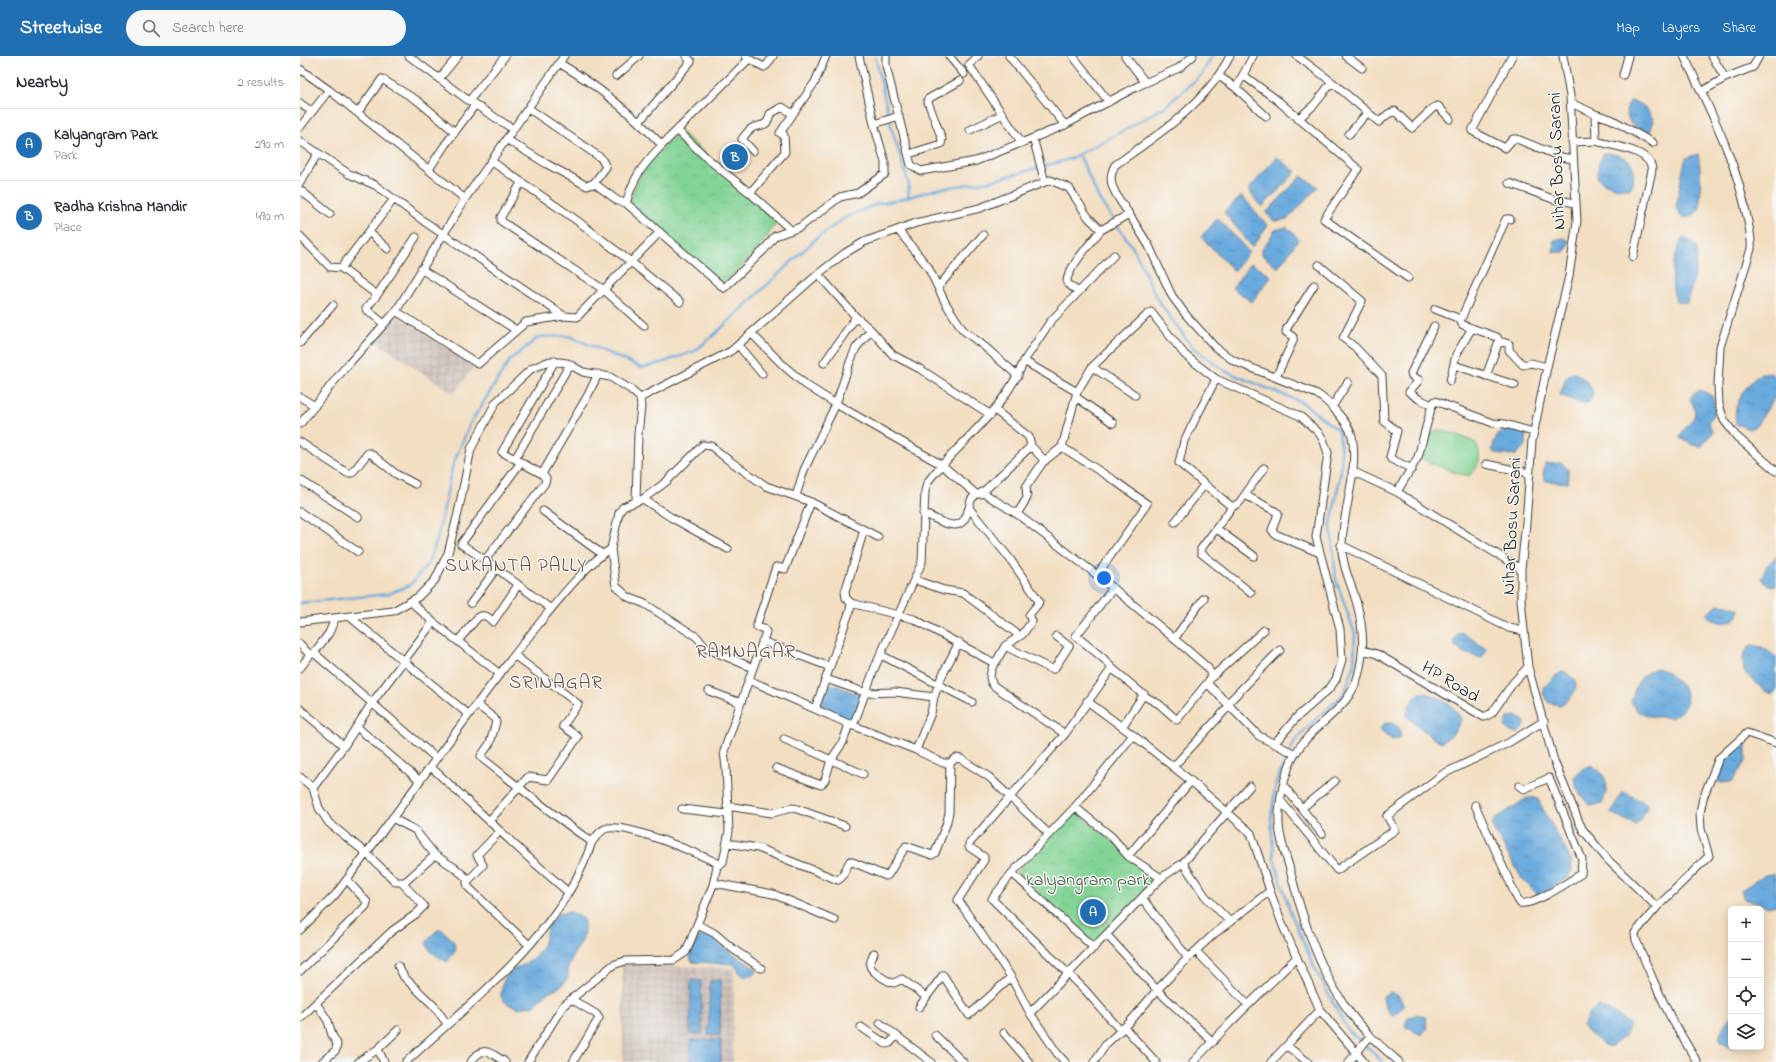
<!DOCTYPE html>
<meta charset="utf-8">
<style>
:root{--surface:#fff;--page:#f7f7f7;--text:#2b2b33;--muted:#7c7c81;--line:#e1e1e2;--accent:#1f6fb2}
body{margin:0;font-family:"Indie Flower",sans-serif;background:var(--page);color:var(--text)}
.controls{position:absolute;right:12px;bottom:12px;display:grid;overflow:hidden;border-radius:6px;box-shadow:0 2px 10px #0003}
.controls button{width:36px;height:36px;display:grid;place-items:center;padding:0;border:0;border-bottom:1px solid var(--line);background:var(--surface);color:var(--text);font:20px sans-serif}
.you{position:absolute;left:804px;top:522px;width:14px;height:14px;margin:-10px;border:3px solid #fff;border-radius:50%;background:#1a73e8;box-shadow:0 0 0 6px #1a73e833}
.badge{display:grid;place-items:center;width:26px;height:26px;border-radius:50%;background:var(--accent);color:#fff;font-size:13px;font-weight:700}
.pin{position:absolute;translate:-50% -50%;border:2px solid #fff;box-shadow:0 1px 4px #0006}
.list{margin:0;padding:0;list-style:none}
h2{display:flex;justify-content:space-between;align-items:center;height:52px;margin:0;padding:0 16px;font-size:17px}
h2 small{font-size:13px;font-weight:400;color:var(--muted)}
.list li{display:grid;grid-template-columns:26px 1fr auto;gap:12px;align-items:center;box-sizing:border-box;height:72px;padding:0 16px;border-top:1px solid var(--line)}
.list b{display:block;font-size:15px;white-space:nowrap}
.list p{margin:0;font-size:13px;white-space:nowrap;color:var(--muted)}
.list em{font-size:13px;font-style:normal;color:var(--muted)}
.icon{flex:none;width:22px;height:22px;fill:none;stroke:currentColor;stroke-width:2;stroke-linecap:round;stroke-linejoin:round}
.map{position:relative;flex:none;width:1476px;height:1006px;overflow:hidden}
header{display:flex;align-items:center;gap:24px;box-sizing:border-box;height:56px;padding:0 20px;background:var(--accent);color:#fff}
header strong{font-size:19px}
nav{display:flex;gap:22px;margin-inline-start:auto;font-size:14px}
.search{width:280px;height:36px;background:var(--page);display:flex;align-items:center;gap:10px;box-sizing:border-box;padding:0 14px;border-radius:22px;color:var(--muted);font-size:15px}
main{display:flex}
aside{flex:1;background:var(--surface)}
.map>svg:first-child{display:block}
</style>
<header>
<strong>Streetwise</strong>
<div class="search"><svg class="icon" aria-label="search" viewBox="0 0 24 24"><circle cx="10" cy="10" r="6"/><path d="M15 15l6 6"/></svg>Search here</div>
<nav><a>Map</a><a>Layers</a><a>Share</a></nav>
</header>
<main>
<aside>
<h2>Nearby<small>2 results</small></h2>
<ul class="list">
<li><span class="badge">A</span><div><b>Kalyangram Park</b><p>Park</p></div><em>290 m</em></li>
<li><span class="badge">B</span><div><b>Radha Krishna Mandir</b><p>Place</p></div><em>490 m</em></li>
</ul>
</aside>
<div class="map">
<svg width="1476" height="1006" viewBox="0 0 1476 1006">
<defs>
<pattern id="industrial-grid" width="8" height="8" patternUnits="userSpaceOnUse"><rect width="8" height="8" fill="#cec1ba"/><path d="M0 4h8M4 0v8" fill="none" stroke="#b0a59f"/></pattern>
<pattern id="park-crowns" width="20" height="18" patternUnits="userSpaceOnUse"><rect width="20" height="18" fill="#82d495"/><path d="M2 6a3 3 0 1 1 6 0M12 15a3 3 0 1 1 6 0" fill="none" stroke="#70b580"/></pattern>
<pattern id="water-ripples" width="26" height="14" patternUnits="userSpaceOnUse"><rect width="26" height="14" fill="#6babde"/><path d="M2 4q2-2 4 0t4 0M15 11q2-2 4 0t4 0" fill="none" stroke="#578ab3"/></pattern>
</defs>
<rect width="100%" height="100%" fill="#f6f6f2"/>
<filter id="ink" filterUnits="userSpaceOnUse"><feTurbulence type="fractalNoise" baseFrequency=".025" numOctaves="2"/><feDisplacementMap in="SourceGraphic" scale="8" xChannelSelector="R" yChannelSelector="G"/><feConvolveMatrix kernelMatrix="1 2 1 2 8 2 1 2 1" color-interpolation-filters="sRGB"/></filter>
<filter id="wash" filterUnits="userSpaceOnUse"><feTurbulence type="fractalNoise" baseFrequency=".012" numOctaves="4" result="noise"/><feDisplacementMap in="SourceGraphic" scale="16" xChannelSelector="R" yChannelSelector="G"/><feGaussianBlur stdDeviation="0.9" result="paint"/><feColorMatrix in="noise" values="0 0 0 0 0 0 0 0 0 0 0 0 0 0 0 0 0 1.4 0 .05"/><feComposite in="paint" operator="in"/></filter>
<g filter="url(#wash)">
<rect width="100%" height="100%" fill="#f3dec1"/>
<path fill="url(#industrial-grid)" d="M95,257L174,311L154,338L74,284Z
M322,908L434,912L433,1006H323Z"/>
<path fill="url(#park-crowns)" stroke="#4f7858" d="M379,74L479,163L455,198L423,228L328,147L344,112Z
M775,755L858,822L796,890L716,816Z"/>
<path fill="#82d495" stroke="#4f7858" d="M1136,374L1156,378L1176,387C1182,401 1180,410 1169,420L1153,416L1124,404L1122,399L1127,388L1128,381Z"/>
<path fill="url(#water-ripples)" stroke="#44647d" d="M1330,45C1344,47 1347,53 1354,65L1350,75L1338,73L1330,67L1326,55Z
M1304,97C1328,99 1341,107 1330,133C1317,132 1306,130 1297,122L1299,107Z
M1398,98C1402,116 1400,134 1400,152L1393,160L1382,162L1376,152L1382,117L1386,102Z
M977,101L996,116L962,151L948,134Z
M1001,120L1018,131L988,163L974,165L966,157Z
M942,140L968,170L952,191L924,156Z
M918,162L949,196L934,215L901,181Z
M987,171L999,183L978,212L960,197L975,174Z
M1263,182L1268,184V191L1264,196H1253L1254,184Z
M1382,183C1387,183 1392,184 1395,189C1402,199 1390,235 1387,247L1376,245C1369,226 1373,201 1382,183Z
M951,207L971,220L952,246L932,232Z
M1272,316C1283,320 1289,326 1293,337L1289,346L1282,348L1260,339L1266,322Z
M1461,317H1470L1476,321V340L1456,370L1449,373L1436,368C1432,347 1445,330 1461,317Z
M1401,334L1412,340C1416,351 1416,357 1408,366L1413,376L1401,391L1393,389L1380,382C1386,364 1403,365 1390,343L1394,337Z
M1206,372L1216,373L1226,378V389L1216,399H1201L1193,396C1192,385 1197,379 1206,372Z
M1261,407L1268,413V427L1246,425L1243,419L1245,408Z
M1476,500V530L1469,529L1461,523L1467,510Z
M1418,548L1428,549L1439,553L1438,560C1428,570 1421,567 1409,562L1407,557Z
M1159,577L1166,579L1186,593L1182,602L1164,597L1155,590L1154,584Z
M1452,589L1462,591L1476,601V635L1472,638L1465,635L1444,616L1443,601L1448,591Z
M1357,612L1367,616L1385,633L1387,647L1380,656L1371,662C1354,659 1339,665 1331,645C1337,627 1339,619 1357,612Z
M1264,615L1276,625C1276,638 1271,643 1260,649L1249,647L1243,638L1244,631L1255,620Z
M526,626L561,639L558,650L550,666L519,652Z
M1120,637C1135,637 1157,650 1161,664L1153,678L1142,686L1134,683L1107,661C1106,651 1113,644 1120,637Z
M1217,660L1225,666L1224,672L1218,677L1210,676L1205,670L1208,662Z
M1085,667H1093L1099,672L1101,681L1093,684L1085,679L1080,672Z
M1439,687L1446,690V704L1432,726L1421,727L1413,724L1423,700Z
M1291,709C1308,719 1310,730 1302,747L1291,750C1282,742 1275,733 1274,721L1282,713Z
M1323,736L1346,747L1348,752L1336,769L1311,757L1312,753Z
M1227,742H1237L1271,804L1272,814L1267,823L1239,840L1222,823L1192,770L1194,764Z
M1473,818L1476,821V849L1468,851L1444,843L1441,834L1465,819Z
M271,856L284,863V874L282,885L273,899L268,912V922L261,930L248,936L235,949L219,952L207,948L201,941C202,905 224,917 238,897C245,888 244,884 247,874C248,869 253,863 256,858Z
M141,873L153,884L156,894L147,906L131,896L126,887L136,875Z
M411,880L421,890L458,914L452,920H442L434,908L392,906L390,900L397,881Z
M391,924L401,925L402,978H390Z
M421,924L420,979H408L410,925Z
M1091,936L1099,940L1104,950L1094,960C1086,954 1084,950 1083,940Z
M1298,950L1316,958L1330,969L1325,980L1309,992L1287,976L1283,970L1289,957Z
M1117,958L1125,961L1127,972L1121,979L1105,970L1107,963Z
M1431,960V991H1437L1431,992L1420,986C1418,977 1425,967 1431,960Z
M391,984H421V1006H390Z"/>
<g fill="none" stroke-linecap="round" stroke-linejoin="round">
<path stroke="#6babde" stroke-width="2.5" d="M575,0L592,74L609,129L608,142
M779,98L799,143L835,195L857,243L892,291L925,315L1003,347L1039,375L1042,409L1031,469L1036,524L1055,578L1054,610L1044,638L1017,662L995,685L976,726L971,764L974,803L990,855L1016,915L1048,974L1083,1006
M0,547L88,538L110,529L128,508L137,484L153,408L170,368L210,304L239,281L269,280L342,312L364,306L395,295L415,278L518,181L546,161L577,148L598,144L637,133L690,125L770,103L830,71L866,50L902,18L912,0"/>
</g>
</g>
<g filter="url(#ink)">
<g fill="none" stroke-linecap="round" stroke-linejoin="round">
<defs>
<path id="street" d="M109,0L165,42L213,73
M446,0L449,3L464,11L467,9L473,0
M586,0V10L611,109L621,115L676,105L763,70L838,30L879,12L893,0
M649,0L664,18
M678,0L669,9L722,87
M709,0L765,69
M773,0L809,46
M825,0L845,26
M997,0L1032,26L1079,66L1088,58L1095,55L1112,72L1133,52L1138,50L1150,63
M1046,0L1062,12
M1212,0L1172,75L1205,92L1213,83H1217L1261,101L1273,103
M1263,0L1270,40L1277,165L1269,220L1247,311L1232,385L1226,467L1221,513V543L1224,575L1228,611L1254,705L1279,766L1283,774L1308,804L1357,851L1335,877L1336,884L1354,926L1370,960L1397,1006
M1384,0C1410,53 1438,108 1448,166C1450,175 1452,184 1451,193L1420,291L1418,329L1419,349L1424,364L1436,380L1476,415
M1412,0L1425,22
M259,7C297,29 332,58 362,89L449,3
M0,13L29,34L165,143
M943,19L977,44L1058,113L1024,163L1108,222
M1323,19L1328,0
M316,20L339,0
M919,20L936,32L953,0
M139,23L158,0
M936,32L966,60
M1401,36L1425,22L1453,11L1459,0
M169,45L205,0
M0,47L12,56
M1271,47L1295,58L1296,85C1311,90 1351,93 1352,114L1333,201
M58,56L82,23L118,45L155,76
M1295,58L1311,63L1353,87
M998,63L1014,49L1032,26
M339,66L391,5L386,0
M574,68L599,60
M0,71L29,34
M377,74L409,104L450,137
M670,74L703,58
M1049,78L1068,56
M733,82L745,126
M206,83L245,107L287,130L294,127L306,111L301,102L228,52
M0,85L49,118L75,129L125,166L264,260
M1272,86L1296,85
M453,95L442,83C445,79 449,73 454,71C464,68 467,71 470,58L482,51L493,58
M609,98L641,88L642,83L628,46V43L660,25
M191,105L279,166L331,206L380,246
M129,113L145,89L175,49
M0,127L18,97
M221,127L201,161V165L304,234L344,270
M294,127L318,145L326,147L424,232L464,194L475,180L500,171L540,141L558,137L585,118V106L574,68L559,0
M1209,127L1253,143L1276,147
M0,134L30,158
M326,147C334,120 343,109 362,89
M829,158L849,190L872,240L886,259L915,291L934,305L1017,338C1028,345 1049,367 1052,380C1059,416 1043,453 1042,488C1041,504 1048,521 1053,535C1063,565 1066,590 1058,620C1049,655 1012,668 995,698C985,715 978,746 979,767C979,781 985,797 989,810C1002,861 1019,916 1051,958C1064,976 1082,991 1099,1006
M1210,163H1206L1160,265L1163,269L1197,281L1199,285L1209,288V294L1223,309L1231,307L1247,311
M491,174L450,137L485,96L484,79L480,77L515,26L526,0
M598,174L628,211L646,248L663,274L685,291L718,320
M69,176L88,193
M0,180L30,211L41,212
M1019,209L1062,245L1043,282L1055,291L1082,320L1084,365L1097,375L1090,401L1091,403L1112,413
M121,213L216,274
M518,218L556,261L571,274L593,299L620,313L691,359
M638,231L683,179
M778,236L767,227C765,215 793,184 801,174
M77,239L116,181
M1135,253L1160,263
M96,255L178,308L226,266L264,260L277,261L360,176
M84,268L66,253L77,239L41,212L94,143
M451,277L484,310L506,329L536,348L642,409L676,438H681L731,390
M0,287L33,249
M438,289L462,318
M724,305L750,266L814,199
M524,307L556,261
M1154,309L1215,329
M792,311L835,339
M1186,320L1199,285
M976,321L993,285V281L986,276L987,272L1014,229
M916,323L1000,360L1018,376L1023,383L1028,397L1016,481L1040,573L1042,604L1036,623L1030,632L997,661L974,688
M1150,325L1156,299L1172,272
M0,341L15,350
M776,341L813,367
M340,342L431,295L518,218L545,197L564,186L616,167L680,152L750,124L769,132L788,161L801,174L829,158C819,142 804,128 815,109C858,79 906,48 930,0
M1132,349L1119,343L1109,336L1119,324L1112,320L1111,317L1134,270
M1032,351L1048,326
M695,354L729,381L731,390L745,405
M0,368L44,313L96,255L167,140L264,0
M0,386L47,417H52L68,397H70L96,418L115,428
M762,391L743,406L726,431L727,442L717,458L797,519
M215,403L270,308
M1186,408L1229,417
M1052,415L1097,436L1221,513
M242,418L202,396L255,305
M0,424L58,461
M682,436L717,458
M1097,436L1118,401L1132,349L1135,345L1193,367L1205,368L1233,376
M945,439L975,455L978,458L972,474L975,478L1020,497
M496,440L504,414L536,348L550,306L556,292L571,274
M343,443L372,462L428,493
M932,451L939,447L964,412
M243,455L302,498
M0,456L58,496
M623,457C633,461 653,475 662,466C666,463 667,457 669,452
M875,466L905,428
M917,473L954,500
M1041,489L1209,572L1224,575
M185,504L161,488L221,406
M615,524L644,534L663,537L720,580
M813,532L776,580L804,603L812,612L846,641L859,648L877,664L912,621L908,612C872,580 834,549 797,519L847,448L815,425L762,391L777,336L792,311L849,257L851,256L885,299L916,323L884,385L879,407L932,451L901,493V497L951,537
M111,546L133,566
M171,547L196,513
M551,547L614,563L692,606H696L705,590L723,578L732,565L729,559L738,548L739,545L710,503L669,452L671,444L676,438
M251,553L185,504L245,427L246,423L242,418L288,339L298,318
M50,561L168,658
M0,566L93,555L118,541L135,524L148,497L158,457L171,393L196,346L231,313L250,305L267,307L283,316L310,321L330,333L340,342L341,351L338,378L336,445
M874,583L904,542
M158,585L178,561C186,558 188,561 193,566L218,529
M462,585L530,611
M0,588L10,599
M705,590L751,613H754L769,590L756,580
M1063,594L1077,598L1184,661L1192,657L1213,627L1228,611
M14,597L29,577L35,563
M581,599L672,646
M694,607C691,615 687,623 694,630L765,678
M0,612L10,599L14,597L72,647L133,566L200,618
M453,612L466,576L464,573L457,571V568L476,511L485,513L511,446
M912,621L964,574
M526,623L567,637L595,636L634,641
M449,624L549,668L616,694L643,707H650L656,702L661,703L689,721L749,778
M907,627L959,680L995,698
M409,635L441,647
M787,645L833,679
M928,647L980,594
M0,653L44,690
M515,653L550,554L551,547L546,542L545,536L564,474
M553,670L575,611L622,506L625,435L627,427L633,419C665,382 705,352 724,305L777,336
M57,671L120,725
M822,671L844,638
M484,683L563,718
M616,694L631,657L634,641L640,624L659,586
M131,711L229,802L268,836
M873,711L930,649
M476,712L521,729L525,724L531,704L543,686L549,668
M0,721L13,732L19,752L29,767L66,797L96,826H105L135,799L155,812L169,824
M891,725L951,777L970,835L983,870L1020,954L1064,1006
M984,730L1022,778
M13,732L44,690L72,647L136,702
M981,745L1037,814L1095,774L1087,760L1143,718L1208,687L1244,665
M1175,749L1216,840L1220,847C1234,850 1268,826 1281,818L1282,803L1249,722L1224,733L1219,730
M427,750L472,757L492,752L497,753L545,770
M775,751L812,781L828,800L861,822
M1002,752L1035,725
M382,753L427,758
M92,762L115,774L135,799
M189,765L228,721L248,724L278,681L263,670L278,648L214,599
M200,775L177,799L183,809L167,826L168,831L229,889
M292,786C296,781 301,773 308,772C332,769 396,797 420,808
M427,787L458,792L538,824L541,822L550,805L586,820L588,819L606,790L632,799L635,797L646,769L649,757L650,707
M883,807L905,840L930,866
M712,817L794,892
M414,827L473,838L535,864
M842,842L888,902
M1357,851L1409,800L1401,773L1400,757L1403,742L1419,702L1447,677L1476,687
M398,869L414,877L433,893L461,912
M0,874L35,839C103,750 167,657 238,569C255,548 289,505 311,493
M807,879L857,934L913,986
M896,895L948,949
M574,897C573,900 570,906 570,910C571,915 589,927 594,927L602,923L626,941
M98,910L104,921L135,951L147,968
M0,915L66,850L67,846L47,824
M271,943L296,958L299,962L273,1006
M16,947L28,965L32,979L37,988L36,994L22,1006
M619,951L643,919L669,959L711,921
M730,957L861,822L883,807L950,730
M0,962L92,875L116,858L124,850L102,827
M580,967L631,1006
M561,971L586,988L590,987L596,980
M824,971L856,1006
M820,974L785,934L692,843L712,817L775,751L833,679L891,725L828,800
M704,977L729,1006
M635,979L663,1006
M987,990L1008,1006
M78,993L98,974
M58,1006L78,993L84,1006
M106,1006C175,942 261,879 292,786C254,760 219,731 183,703L181,700L190,687L196,666L194,662L176,648
M171,1006C183,988 191,997 205,1006
M228,1006L263,950L313,909L325,905L374,904L386,896L413,829L417,810L423,806L429,775L426,712L424,695L453,612L406,592L397,581L345,548L328,541L316,530L311,493L319,457L323,451L343,443L366,426L403,389L411,390L427,403L466,430L511,446L578,481
M765,1006L757,997L730,957L711,921L658,844L684,804V801L669,791V788L765,678L812,612
M794,1006L806,988L829,967L857,934L888,902L914,878L970,835
M893,1006L930,967L997,901
M971,1006L1020,954
M1049,1006L1070,980"/>
</defs>
<use href="#street" stroke="#3c3935" stroke-width="9"/>
<use href="#street" stroke="#fff" stroke-width="7"/>
</g>
</g>
<g text-anchor="middle" stroke-width="3" stroke-linejoin="round" paint-order="stroke">
<g font-size="18" fill="#1c1c1c" stroke="#f6f6f2">
<text transform="translate(1256 105) rotate(-92)" y="6">Nihar Bosu Sarani</text>
<text transform="translate(1211 470) rotate(-87)" y="6">Nihar Bosu Sarani</text>
<text transform="translate(1151 625) rotate(31)" y="6">HP Road</text>
</g>
<g font-size="18" fill="#405c46" stroke="#f6f6f2">
<text x="788" y="829">kalyangram park</text>
</g>
<g font-size="19" letter-spacing="1" fill="#6a4d47" stroke="#f6f6f2">
<text x="216" y="515">SUKANTA PALLY</text>
<text x="446" y="601">RAMNAGAR</text>
<text x="256" y="632">SRINAGAR</text>
</g>
</g>
</svg>
<div class="controls">
<button>+</button>
<button>−</button>
<button><svg class="icon" aria-label="locate" viewBox="0 0 24 24"><circle cx="12" cy="12" r="6"/><path d="M12 2v4M12 18v4M2 12h4M18 12h4"/></svg></button>
<button><svg class="icon" aria-label="layers" viewBox="0 0 24 24"><path d="M12 4l9 5-9 5-9-5zM3 14l9 5 9-5"/></svg></button>
</div>
<div class="you"></div>
<div class="pin badge" style="left:793px;top:856px">A</div>
<div class="pin badge" style="left:435px;top:101px">B</div>
</div>
</main>
